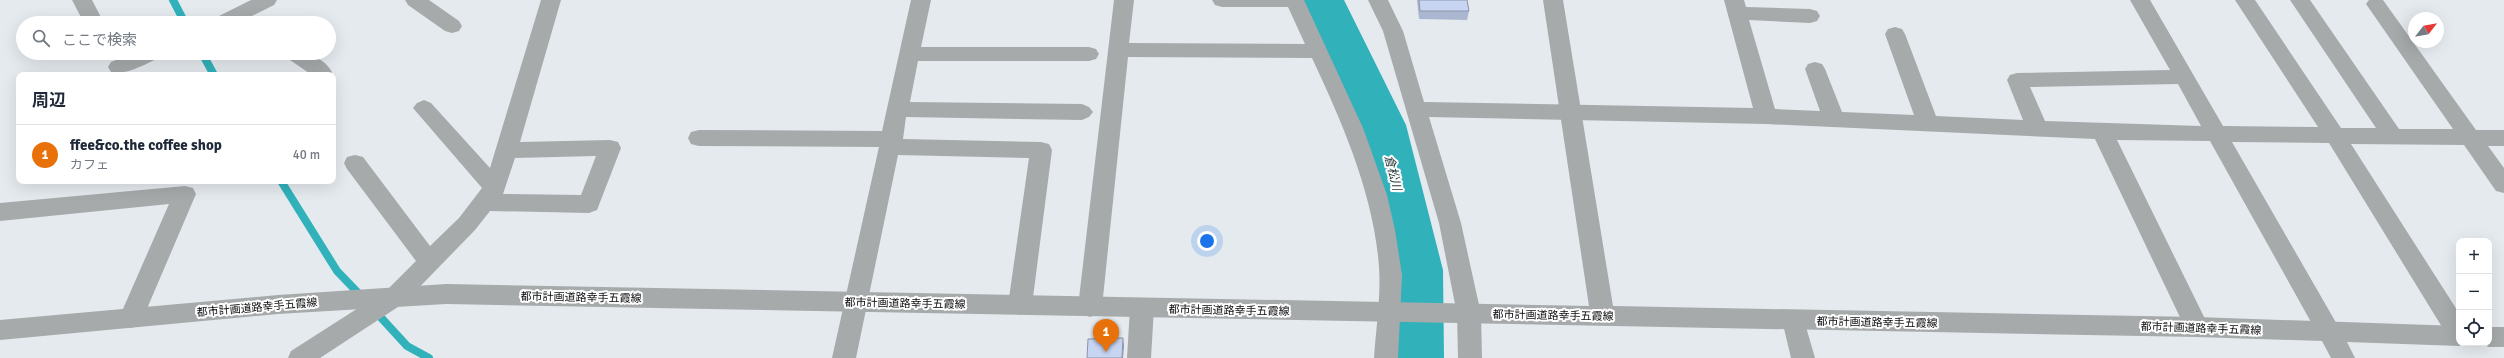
<!DOCTYPE html>
<html lang="ja">
<meta charset="utf-8">
<style>
:root{--surface:#fff;--page:#f6f6f7;--text:#1f2937;--muted:#747a83;--line:#e0e1e3;--accent:#b45309}
body{margin:0;font-family:Signika,"Noto Sans JP",sans-serif;background:var(--page);color:var(--text)}
.controls{position:absolute;right:12px;bottom:12px;display:grid;overflow:hidden;border-radius:8px;box-shadow:0 4px 16px #0002}
.controls button{width:36px;height:36px;display:grid;place-items:center;padding:0;border:0;border-bottom:1px solid var(--line);background:var(--surface);color:var(--text);font:20px sans-serif}
.compass{position:absolute;left:2408px;top:12px;width:36px;height:36px;border-radius:50%;background:var(--surface);box-shadow:0 4px 16px #0002;rotate:59deg}
.you{position:absolute;left:1207px;top:241px;width:14px;height:14px;margin:-10px;border:3px solid #fff;border-radius:50%;background:#1a73e8;box-shadow:0 0 0 6px #1a73e833}
.badge{display:grid;place-items:center;width:26px;height:26px;border-radius:50%;background:var(--accent);color:#fff;font-size:13px;font-weight:700}
.pin{position:absolute;translate:-50% -33px;filter:drop-shadow(0 1px 2px #0008)}
.pin::after{content:'';position:absolute;top:21px;width:14px;height:12px;background:inherit;clip-path:polygon(0 0,100% 0,50% 100%)}
.list{margin:0;padding:0;list-style:none}
h2{display:flex;justify-content:space-between;align-items:center;height:52px;margin:0;padding:0 16px;font-size:17px}
h2 small{font-size:13px;font-weight:400;color:var(--muted)}
.list li{display:grid;grid-template-columns:26px 1fr auto;gap:12px;align-items:center;box-sizing:border-box;height:60px;padding:0 16px;border-top:1px solid var(--line)}
.list b{display:block;font-size:15px;white-space:nowrap}
.list p{margin:0;font-size:13px;white-space:nowrap;color:var(--muted)}
.list em{font-size:13px;font-style:normal;color:var(--muted)}
.icon{flex:none;width:22px;height:22px;fill:none;stroke:currentColor;stroke-width:2;stroke-linecap:round;stroke-linejoin:round}
.map{position:relative;flex:none;width:2504px;height:358px;overflow:hidden}
.search{position:absolute;background:var(--surface);box-shadow:0 4px 16px #0002;left:16px;top:16px;width:320px;height:44px;display:flex;align-items:center;gap:10px;box-sizing:border-box;padding:0 14px;border-radius:22px;color:var(--muted);font-size:15px}
.panel{position:absolute;background:var(--surface);box-shadow:0 4px 16px #0002;left:16px;top:72px;width:320px;height:112px;border-radius:8px}
.map>svg:first-child{display:block}
</style>
<div class="map">
<svg width="2504" height="358" viewBox="0 0 2504 358">
<rect width="100%" height="100%" fill="#e5eaef"/>
<g fill="none" stroke-linecap="round" stroke-linejoin="round">
<path stroke="#31b2bb" stroke-width="8" d="M173,0L185,23
M202,53L214,75
M281,181L337,271L363,298
M375,311L407,346L429,358"/>
<path fill="#31b2bb" fill-rule="evenodd" d="M1300,0H1344L1406,125L1443,270L1444,358H1390L1391,270L1358,125Z"/>
<path fill="#a7aaab" fill-rule="evenodd" d="M72,0H92L104,23H84Z
M251,0H277L274,5L238,23H212L215,18Z
M405,0H429L459,21L462,26L459,31L452,33L445,31L408,5Z
M541,0H561L520,142L610,140L618,142L621,148L597,210L589,213L490,211L475,230L404,303L320,358H288L291,351L388,289L416,261L347,169L344,163L347,157L355,155L363,157L430,246L459,218L482,188L413,108L417,103L424,100L431,103L490,168ZM596,156L581,195L503,194L515,158Z
M911,0H931L921,47H1089L1096,49L1099,54L1096,59L1089,61H918L910,102L1082,104L1089,107L1093,112L1089,117L1082,120L906,117L903,139L1041,142L1049,144L1052,150L1032,305L1028,312L1020,315L1012,312L1008,305L1029,158L898,155L856,358H832L879,147L699,146L691,144L688,138L691,132L699,130L882,131Z
M1114,0H1134L1129,43L1305,44L1288,7H1222L1215,5L1212,0H1304L1363,128L1387,195L1395,230L1402,275L1398,358H1374C1376,328 1381,297 1379,267C1374,195 1342,122 1312,58L1128,57L1102,307L1098,314L1090,317L1082,314L1078,307Z
M1368,0H1388L1403,31L1424,102L1753,108L1724,0H1744L1746,7L1810,9L1817,11L1820,16L1817,21L1810,23L1749,20L1775,109L1820,111L1805,69L1808,64L1815,62L1822,64L1825,69L1842,112L1914,115L1885,34L1888,29L1895,27L1902,29L1905,34L1936,116L2023,120L2007,80L2010,75L2017,73L2170,70L2130,0H2150L2223,126L2318,127L2235,0H2255L2341,128H2376L2290,0H2310L2399,129H2453L2366,4L2369,0H2383L2476,130H2504V146H2488L2504,168V193L2496,191L2464,145L2351,144L2459,313V343L2450,340L2329,143L2232,142L2342,333L2339,340L2330,343L2321,340L2210,141L2117,140L2209,327L2206,334L2197,337L2188,334L2095,139L1766,124L1429,117L1461,223L1481,314L1482,358H1458L1457,314L1439,223L1383,31ZM2178,84L2201,126L2045,121L2030,87Z
M133,53H162L159,58C145,64 126,76 111,72L108,67L111,62Z
M284,53C302,53 322,54 332,72L330,75H312L287,58Z
M185,186L193,188L196,194L143,318L139,325L131,328L123,325L119,318L169,204L0,221V203Z
M1142,298L1150,301L1154,308L1151,358H1127L1130,308L1134,301Z
M1794,310L1802,313L1815,358H1791L1782,320L1786,313Z"/>
<path fill="#a7aaab" fill-rule="evenodd" d="M1543,0H1563L1613,306L2197,317L2459,326V343H2468L2459,346L2347,342L2355,358H2331L2322,341L2197,337L446,304L278,314L0,340V320L278,295L446,284L1589,306Z
M2489,327H2504V347H2489L2480,344L2489,343Z"/>
</g>
<path fill="#abb7d0" d="M1417,0H1467L1469,11L1467,20L1419,19Z"/>
<path fill="#8b95a9" d="M1123,338L1124,346L1123,358H1122Z"/>
<path fill="#c7d5f2" stroke="#8b95a9" d="M1419,0H1467L1469,11H1420Z
M1123,338L1122,358H1087L1088,339Z"/>
<g text-anchor="middle" stroke-width="4" stroke-linejoin="round" paint-order="stroke">
<g font-size="11" fill="#0b0c0e" stroke="#fff">
<text transform="translate(581 297) rotate(1)" y="4">都市計画道路幸手五霞線</text>
<text transform="translate(905 303) rotate(1)" y="4">都市計画道路幸手五霞線</text>
<text transform="translate(257 307) rotate(-5)" y="4">都市計画道路幸手五霞線</text>
<text transform="translate(1229 310) rotate(1)" y="4">都市計画道路幸手五霞線</text>
<text transform="translate(1553 315) rotate(1)" y="4">都市計画道路幸手五霞線</text>
<text transform="translate(1877 322) rotate(1)" y="4">都市計画道路幸手五霞線</text>
<text transform="translate(2201 328) rotate(2)" y="4">都市計画道路幸手五霞線</text>
</g>
<g font-size="12" font-style="italic" fill="#1d3334" stroke="#fff">
<text transform="translate(1393 173) rotate(76)" y="4">倉松川</text>
</g>
</g>
</svg>
<div class="controls">
<button>+</button>
<button>−</button>
<button><svg class="icon" aria-label="locate" viewBox="0 0 24 24"><circle cx="12" cy="12" r="6"/><path d="M12 2v4M12 18v4M2 12h4M18 12h4"/></svg></button>
</div>
<svg class="compass" viewBox="-18 -18 36 36"><path d="M0-13l5 13h-10z" fill="#e53935"/><path d="M0 13l5-13h-10z" fill="#747a83"/></svg>
<div class="you"></div>
<div class="pin badge" style="left:1106px;top:352px;background:#e8710a">1</div>
<div class="search"><svg class="icon" aria-label="search" viewBox="0 0 24 24"><circle cx="10" cy="10" r="6"/><path d="M15 15l6 6"/></svg>ここで検索</div>
<section class="panel">
<h2>周辺<small></small></h2>
<ul class="list">
<li><span class="badge" style="background:#e8710a">1</span><div><b>ffee&amp;co.the coffee shop</b><p>カフェ</p></div><em>40 m</em></li>
</ul>
</section>
</div>
